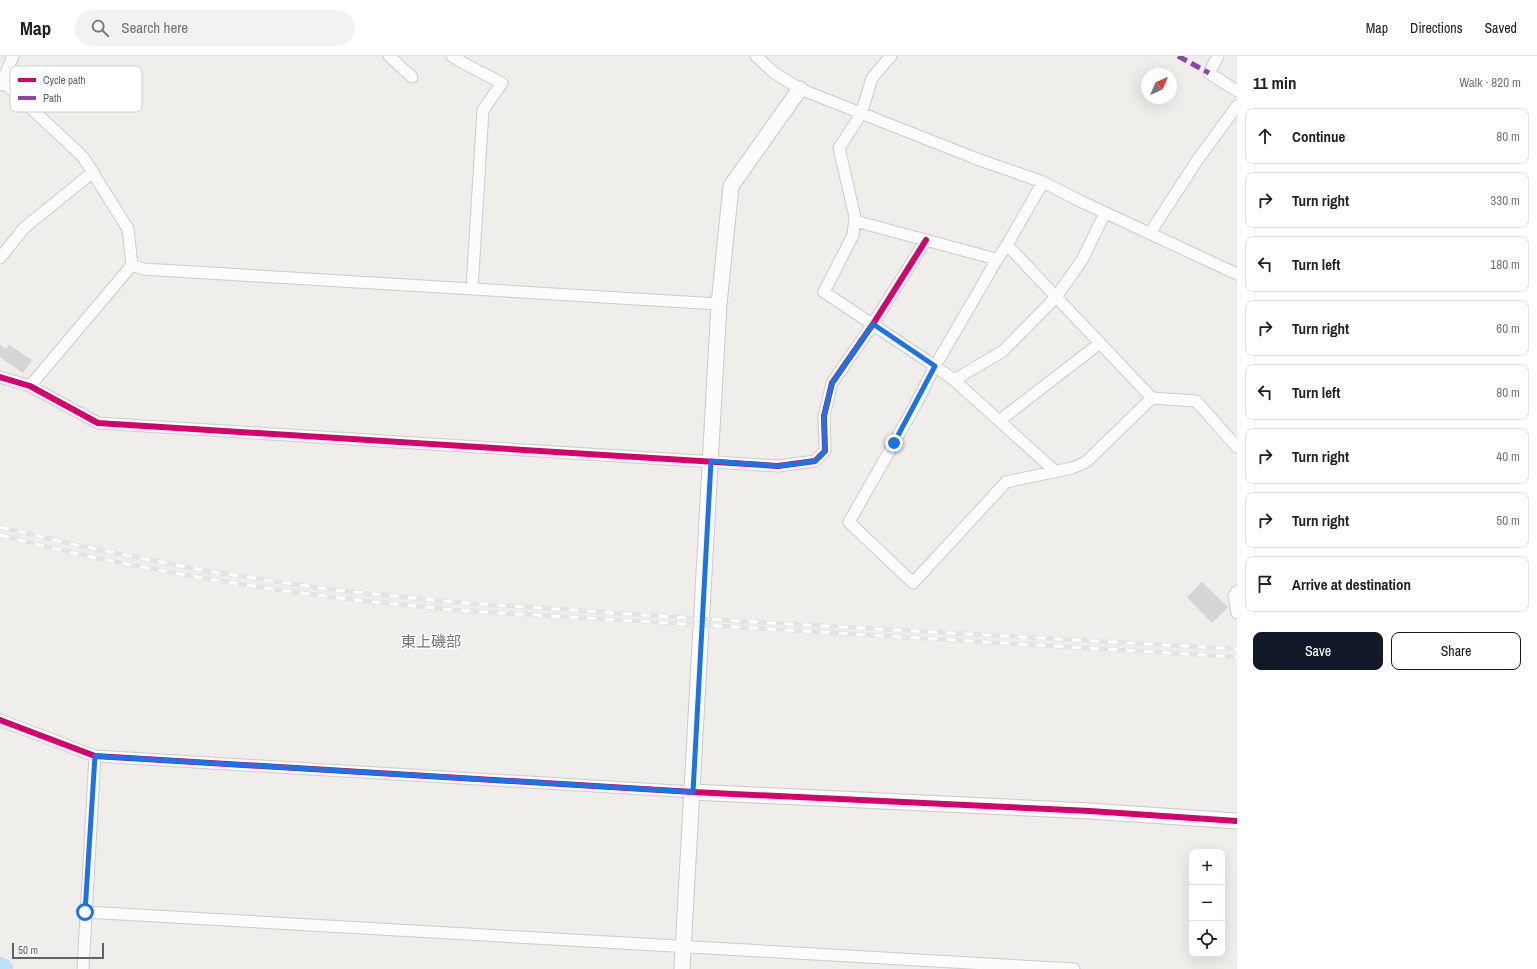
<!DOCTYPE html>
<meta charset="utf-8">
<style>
:root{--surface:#fff;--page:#f2f2f2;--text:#202124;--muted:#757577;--line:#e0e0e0;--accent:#111827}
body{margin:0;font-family:"Archivo Narrow","Noto Sans JP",sans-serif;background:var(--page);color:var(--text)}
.controls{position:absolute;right:12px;bottom:12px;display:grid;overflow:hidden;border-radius:8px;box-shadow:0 4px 16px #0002}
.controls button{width:36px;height:36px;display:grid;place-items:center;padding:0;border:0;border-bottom:1px solid var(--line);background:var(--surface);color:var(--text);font:20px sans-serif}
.compass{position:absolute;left:1141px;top:12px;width:36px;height:36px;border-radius:50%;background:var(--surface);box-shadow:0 4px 16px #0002;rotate:44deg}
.scale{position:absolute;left:12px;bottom:10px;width:92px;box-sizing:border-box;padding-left:4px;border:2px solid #5f6368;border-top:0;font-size:11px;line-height:14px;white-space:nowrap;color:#5f6368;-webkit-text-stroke:3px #fff;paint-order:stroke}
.stop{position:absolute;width:12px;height:12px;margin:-9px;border:3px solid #1a73e8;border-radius:50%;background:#fff}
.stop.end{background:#1a73e8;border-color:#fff;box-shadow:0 1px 4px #0008}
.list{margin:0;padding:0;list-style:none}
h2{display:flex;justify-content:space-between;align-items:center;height:52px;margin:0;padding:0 16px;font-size:17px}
h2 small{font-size:13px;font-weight:400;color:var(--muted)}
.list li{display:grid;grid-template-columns:26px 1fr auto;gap:12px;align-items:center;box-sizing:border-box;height:56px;margin:0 8px 8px;padding:0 8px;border:1px solid var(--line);border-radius:8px}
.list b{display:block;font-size:15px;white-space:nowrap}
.list em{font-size:13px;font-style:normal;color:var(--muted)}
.actions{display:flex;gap:8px;padding:12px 16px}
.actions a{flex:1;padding:9px 0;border:1px solid var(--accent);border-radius:8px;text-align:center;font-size:14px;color:var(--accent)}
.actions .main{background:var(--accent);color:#fff}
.icon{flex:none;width:22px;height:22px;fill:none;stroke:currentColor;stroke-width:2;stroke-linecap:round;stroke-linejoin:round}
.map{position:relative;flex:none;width:1237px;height:913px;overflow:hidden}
header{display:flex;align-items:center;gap:24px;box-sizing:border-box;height:56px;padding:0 20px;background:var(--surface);border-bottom:1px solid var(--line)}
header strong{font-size:19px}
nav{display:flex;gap:22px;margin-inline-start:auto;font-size:14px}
.search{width:280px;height:36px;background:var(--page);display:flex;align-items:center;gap:10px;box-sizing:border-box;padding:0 14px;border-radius:22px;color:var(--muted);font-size:15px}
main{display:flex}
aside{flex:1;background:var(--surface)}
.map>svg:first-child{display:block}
</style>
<header>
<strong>Map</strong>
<div class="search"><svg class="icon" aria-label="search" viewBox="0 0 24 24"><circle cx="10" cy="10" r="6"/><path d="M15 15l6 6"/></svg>Search here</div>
<nav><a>Map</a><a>Directions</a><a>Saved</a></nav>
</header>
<main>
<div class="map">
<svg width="1237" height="913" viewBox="0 0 1237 913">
<rect width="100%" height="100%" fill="#efeeea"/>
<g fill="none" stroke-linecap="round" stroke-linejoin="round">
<path stroke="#bfe0f9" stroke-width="22" d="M0,912L2,913"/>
</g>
<path fill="#d6d5d3" d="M0,289L6,293L9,289L32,304L23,317L0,301Z
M1202,526L1228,551L1212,567L1187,541Z"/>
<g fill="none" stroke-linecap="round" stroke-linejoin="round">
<defs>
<path id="street" d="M389,0L412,21
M452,0L465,8L502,27L483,54L472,233
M756,0L773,16L800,33L977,103L1043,126L1080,145L1237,218
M891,0L872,22L861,58L839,92L855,161L853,179L824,236L935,310L954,324L1003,295L1056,241L1082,204L1105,157
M1218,0L1209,17L1237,35
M0,20L3,26L83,101L128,173L132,209L30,330
M1,29L13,0
M855,165L996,203
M1150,177L1196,106L1237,50
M1007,189L1152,342L1086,406L1072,412L1006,426L913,527L849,466L915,350L935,310L991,214C995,204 1002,198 1007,189L1043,126
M0,202L24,172L93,116
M132,209L143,213L719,248
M0,321L30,330L98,367L778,410L815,405L825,395L824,360L832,327L873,268L926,184
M954,324L1056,416
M1152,342L1196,345L1237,391
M999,365L1100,287
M1237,535L1234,540L1237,557
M0,664L95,700L693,736
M85,856L1074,913
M83,913L95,700"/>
<path id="secondary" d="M693,736L1090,755L1237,765
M682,913L719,248L731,130L800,33"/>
</defs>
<use href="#street" stroke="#cbcccc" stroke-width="13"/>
<use href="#secondary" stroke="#cacacb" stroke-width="17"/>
<use href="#street" stroke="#fdfcfc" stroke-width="11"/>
<use href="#secondary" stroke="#fdfcfc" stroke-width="15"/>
<defs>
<path id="rail" d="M0,471L76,489L201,514L326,533L452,546L702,563L1237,593
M0,479C106,507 216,526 325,540C367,546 409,549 452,554L1237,601"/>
</defs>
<use href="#rail" stroke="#e4e4e4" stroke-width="4.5"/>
<use href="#rail" stroke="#fff" stroke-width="3" stroke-dasharray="9" stroke-linecap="butt"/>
<path stroke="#8e44ad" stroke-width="5" stroke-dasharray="10 5" stroke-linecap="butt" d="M1178,0L1209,17"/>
<defs>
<path id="cycleway" d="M0,321L30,330L98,367L778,410L815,405L825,395L824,360L832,327L873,268L926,184
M0,664L95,700L693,736L1090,755L1237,765"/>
</defs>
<use href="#cycleway" stroke="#fff" stroke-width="8"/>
<use href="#cycleway" stroke="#d6006c" stroke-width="6"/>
</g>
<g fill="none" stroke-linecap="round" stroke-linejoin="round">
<path stroke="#1a73e8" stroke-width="5" d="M85,856L95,700L693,736L711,405L778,410L815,405L825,395L824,360L832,327L873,268L935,310L894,387"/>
</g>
<g text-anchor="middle" stroke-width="3" stroke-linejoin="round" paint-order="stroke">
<g font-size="15" fill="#70757a" stroke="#fff">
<text x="431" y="591">東上磯部</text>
</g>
</g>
<rect x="10" y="10" width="132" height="46" rx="6" fill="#fff" stroke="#cfd0d2" stroke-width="1"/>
<rect x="18" y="22" width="18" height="4" fill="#d6006c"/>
<rect x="18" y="40" width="18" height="4" fill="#8e44ad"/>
<g font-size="11" fill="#5f6368">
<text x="43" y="28">Cycle path</text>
<text x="43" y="46">Path</text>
</g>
</svg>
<div class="controls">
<button>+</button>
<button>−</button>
<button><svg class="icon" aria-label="locate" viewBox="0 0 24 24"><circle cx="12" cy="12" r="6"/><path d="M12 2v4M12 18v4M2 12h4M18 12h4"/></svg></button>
</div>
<svg class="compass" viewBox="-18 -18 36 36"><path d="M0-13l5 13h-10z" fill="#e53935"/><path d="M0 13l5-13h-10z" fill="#757577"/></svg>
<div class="scale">50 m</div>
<div class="stop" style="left:85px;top:856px"></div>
<div class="stop end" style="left:894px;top:387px"></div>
</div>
<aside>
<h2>11 min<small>Walk · 820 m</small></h2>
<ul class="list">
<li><svg class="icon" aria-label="ahead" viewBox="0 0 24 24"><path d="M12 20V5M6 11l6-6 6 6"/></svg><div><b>Continue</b></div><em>80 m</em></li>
<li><svg class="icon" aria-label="right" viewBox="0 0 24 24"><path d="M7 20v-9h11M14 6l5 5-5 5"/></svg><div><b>Turn right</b></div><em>330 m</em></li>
<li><svg class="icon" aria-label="left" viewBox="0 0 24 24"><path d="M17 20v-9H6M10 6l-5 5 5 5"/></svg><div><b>Turn left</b></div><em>180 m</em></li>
<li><svg class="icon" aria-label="right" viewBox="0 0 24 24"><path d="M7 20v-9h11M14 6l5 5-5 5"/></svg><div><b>Turn right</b></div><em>60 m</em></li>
<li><svg class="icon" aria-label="left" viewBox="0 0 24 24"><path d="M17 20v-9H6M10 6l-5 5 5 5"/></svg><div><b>Turn left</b></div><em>80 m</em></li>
<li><svg class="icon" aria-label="right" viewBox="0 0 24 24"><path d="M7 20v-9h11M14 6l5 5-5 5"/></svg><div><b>Turn right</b></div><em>40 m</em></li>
<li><svg class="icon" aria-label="right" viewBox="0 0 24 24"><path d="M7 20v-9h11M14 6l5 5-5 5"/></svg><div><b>Turn right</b></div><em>50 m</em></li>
<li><svg class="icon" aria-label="arrive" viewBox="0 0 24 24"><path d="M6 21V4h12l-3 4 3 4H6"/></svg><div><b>Arrive at destination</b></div></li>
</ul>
<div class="actions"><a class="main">Save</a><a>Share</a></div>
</aside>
</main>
